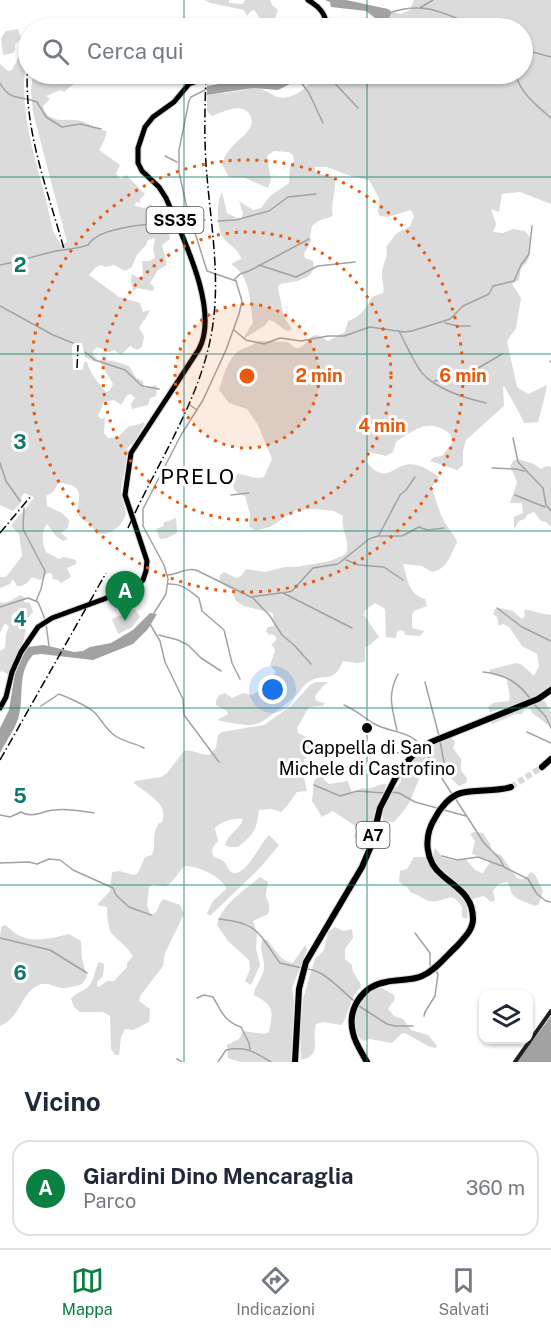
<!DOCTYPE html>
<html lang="it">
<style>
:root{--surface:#fff;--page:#f2f2f3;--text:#1f2937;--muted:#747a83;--line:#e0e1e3;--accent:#0b8043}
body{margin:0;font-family:"Public Sans",sans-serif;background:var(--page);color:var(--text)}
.controls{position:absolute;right:18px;bottom:18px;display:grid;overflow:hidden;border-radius:12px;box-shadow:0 2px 4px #0004}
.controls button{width:54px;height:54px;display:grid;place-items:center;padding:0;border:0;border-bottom:2px solid var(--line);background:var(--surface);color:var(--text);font:30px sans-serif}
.you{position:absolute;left:273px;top:690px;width:21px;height:21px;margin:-15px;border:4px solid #fff;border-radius:50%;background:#1a73e8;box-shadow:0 0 0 9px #1a73e833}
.badge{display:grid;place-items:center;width:39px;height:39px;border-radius:50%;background:var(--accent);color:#fff;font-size:20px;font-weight:700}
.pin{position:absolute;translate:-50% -50px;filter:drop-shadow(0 2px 3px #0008)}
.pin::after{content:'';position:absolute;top:32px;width:21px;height:18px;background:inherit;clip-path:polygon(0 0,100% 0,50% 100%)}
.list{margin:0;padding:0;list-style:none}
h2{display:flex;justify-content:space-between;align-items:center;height:78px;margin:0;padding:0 24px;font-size:26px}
h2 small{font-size:20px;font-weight:400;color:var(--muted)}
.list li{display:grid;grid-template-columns:39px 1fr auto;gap:18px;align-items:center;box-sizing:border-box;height:96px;margin:0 12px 12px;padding:0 12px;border:2px solid var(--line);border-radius:18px}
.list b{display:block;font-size:22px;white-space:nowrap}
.list p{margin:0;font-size:20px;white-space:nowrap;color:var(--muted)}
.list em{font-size:20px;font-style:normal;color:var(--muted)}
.icon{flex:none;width:33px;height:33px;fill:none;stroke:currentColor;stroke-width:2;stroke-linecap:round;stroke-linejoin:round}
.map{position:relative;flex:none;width:551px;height:1062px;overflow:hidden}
.search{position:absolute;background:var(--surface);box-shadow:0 2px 4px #0004;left:18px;right:18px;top:18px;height:66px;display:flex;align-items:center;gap:15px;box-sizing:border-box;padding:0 21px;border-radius:33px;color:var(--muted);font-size:22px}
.sheet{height:186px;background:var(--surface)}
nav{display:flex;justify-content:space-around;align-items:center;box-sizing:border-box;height:84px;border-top:2px solid var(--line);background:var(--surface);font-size:16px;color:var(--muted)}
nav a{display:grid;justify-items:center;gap:3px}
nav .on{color:var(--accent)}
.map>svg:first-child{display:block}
</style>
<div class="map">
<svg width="551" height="1062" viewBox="0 0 551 1062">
<rect width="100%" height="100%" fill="#fff"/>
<path fill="#dbdbdb" d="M205,0H229V3L243,4L245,0H270L272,5L278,10L274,21L264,20L259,17L254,10L251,11L247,16L244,10L210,3Z
M414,0H551V204L520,192L502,194L499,212L491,209L496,224L493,232L503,233L513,229L525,231L531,239L529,257L527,262L521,268L519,280L512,284L521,298L516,328L507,341L517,387L528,394L547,385C545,397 541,411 538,422L524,423C519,410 511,400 505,387L503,386L504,406L466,440L463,451V465L457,470L430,461L434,457L442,456L452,443L451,435C430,417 415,429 396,442L393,452L386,456L369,452L366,462C391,489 392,459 417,465C424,467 432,472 438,476L439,480L431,487C436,498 438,510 444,521C448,529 455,534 457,543C450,554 448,569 432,572L422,566L403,564C408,580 408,594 425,599L427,606L414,611L412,615V628L424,631L420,636L405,635L404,631L400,630L397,632L396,638L386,637L385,609L375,603L365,610L364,615L379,637L371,644L365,647V662L357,663L343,661C333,685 326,672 310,681C304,684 301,690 297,695C291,700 265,721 259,723C249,728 228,722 217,720L228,714L227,711L216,705V701L219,695L225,693L232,698L243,693L252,695L261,689L276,672L270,665L275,651L274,647L271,645L276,640V637L272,634L269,635L266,631L268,627L274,626L273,613L244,606L236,601L232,590L219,582L220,575L224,572L236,578L241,576L246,569L265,572L285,567H296L330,561L346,554C351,540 340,530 343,516L334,511L315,509L296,510L270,527L255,531L249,526L250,514L245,496C232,492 231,486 237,474C248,474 253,480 264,477L272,459L258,425L247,409L229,403L219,390C223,378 227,361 236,353C242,347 252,347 258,341L288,342L295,348H299C314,340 308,328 328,341L345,332L348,321C359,318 367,307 372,297L383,293C385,285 381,280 382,272C383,262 389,258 386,247L396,234L410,226L414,216L411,210L388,217L380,216L378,213L379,198L369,180L353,177L327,167H315V171C321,177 331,173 335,181C336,193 330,205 333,216L318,221L312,226L310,237L311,241L304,254L305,258L313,261C318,280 294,282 280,284L278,288L284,317L292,329L289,331C281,330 277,321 269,320L264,326L242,340L253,323C250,302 251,276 231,264L241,259C238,247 227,245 222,236C217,226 216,202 222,192L227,213L241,220L243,213L239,201L253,210L261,208L270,196L289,183L290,167L294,161L293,155L289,152L274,151L267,156L271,180L268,188L245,178L229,177L222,164C229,143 245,139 251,126C252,123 252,119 251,117C244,100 223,112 212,116L207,111V95C219,93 232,93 244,90C246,90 251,88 253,88C262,88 268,92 275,96C291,103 310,86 317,74H522V28H389L387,22L392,12L401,14L410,10Z
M18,29L21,38L15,45V50L13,53L3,55L1,38L6,31Z
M19,56L25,61L26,64C17,121 43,176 53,231L61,245L67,242L33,113L31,90L33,74L44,75L43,82C58,84 67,73 81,74L79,75L82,81L75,83L64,92L61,90L46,96L50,99L43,106C44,111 47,115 51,117C59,122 67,119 76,120C88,121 95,130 107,131L104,141L99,150L120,165L116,174L121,179L126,175L145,194L140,199V203L136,202L135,206L144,208L151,204L157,223L168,226L170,239L162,245L167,265L158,270L150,283L154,287L153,291L138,288L133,291L131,280L132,274L137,277L143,276L142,261H149L155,258L153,249L155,238L148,240L146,245L137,255L132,267L125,271L114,265L105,267L101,265L96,267L89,275L119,297L140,303L143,312L150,310C147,318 143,321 139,328L144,336L142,347L137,350L130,346L121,355L114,350L109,352L97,347L93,351V354L97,359L95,362L85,357L82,343H75L72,346L73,370H83L84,362H87C90,373 98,383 106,392L109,391L113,384L101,364L100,360H102L114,361L129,366L136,378L143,381L144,388L157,385L156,396L150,398L148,405L132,409L131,404L135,398L131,394L127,395L121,405L114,400L104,402L98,416L101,419L105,418L104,433L108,438L118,437L129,426L137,425L144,422L145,424L134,442L127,448L128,451L121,490L126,514C121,527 110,537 96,533C89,519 86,524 80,517C73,509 86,492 73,486C69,484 63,484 59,482L53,492L46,496L47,506L62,513L69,520L68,528L61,533L68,539L63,541L56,536L47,524C41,530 42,544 46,552L59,559L64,557L76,560V564L67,568L71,577L61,583L58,580L53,579L52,574L48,573L40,580L32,577C28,582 24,587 17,586L13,579L10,584L0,588V577H6L22,556L19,534L11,526C18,515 28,508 34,497L24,493L21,498L22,501L13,511L0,505V64L8,71L12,70Z
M518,459L534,464L541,469L547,466L551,467V527L546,522L541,521L534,512L527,515L525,519L519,521L514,529V517L523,513L522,503H510L517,482L510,466L514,460Z
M176,518L177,533L167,538L160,539L156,529L164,526L163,523Z
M21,595L25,598L24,602L30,603L33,612L27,619L15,612L11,617L16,621L18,619L22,621V627L26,630L23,642L8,674L2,671L0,673V651L5,648L6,634L9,627L5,623L0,633V602C7,605 14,598 21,595Z
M500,608L513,611L522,619L525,616L524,612L525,609L543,614L551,615V692L543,690L540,693L551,712V727L532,713L526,700L523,701L524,711L522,714H516L492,724L491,722L521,703L490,712L488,707L493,703L509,701C511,693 507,687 507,679L491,674L489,670L516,663L521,664L534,676L539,666L537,654L522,646L509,627L503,624L499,626L497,617L493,614L495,609Z
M135,609L140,617L132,627L118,634L112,619Z
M316,682H328L323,686L315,696L316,701L325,703L323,706L309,707L297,728L298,733L306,737L312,744L310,753L304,760V778L307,791L297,792L287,806L281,812L272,809L259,810C256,831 255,833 238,847H229L225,845C228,833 240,830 243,819C234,818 222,821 215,828L218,841C213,847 210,850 214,857C216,858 220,859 222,860C227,863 227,869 231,872C244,880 261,842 269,835L279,845L260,868L210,916L207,913L213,901L226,889C223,876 197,866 185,866C178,871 172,887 163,886C159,886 156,884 153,884L149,887L147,905L150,914H154C159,910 158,904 163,899L180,905L184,914L165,953L163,966L140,996L139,1001L150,1009L149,1022L133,1030L125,1029L121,1037L119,1055H115L111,1049L110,1016L103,1012H80L74,1007L71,999C75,993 82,992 88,987C95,980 94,970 99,962L103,963L104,965L103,976L97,982V986L99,987L107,981H114L127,967V963L133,956C125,944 122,944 113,935C108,931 107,913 107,907L97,905L110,891L112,872L119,871L134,875L138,873L145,857L152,855C156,847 152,834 157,826C161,819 161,827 163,819C167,802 145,793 134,783L135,781L161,777L167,773L184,751C192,749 200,755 209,755L216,748L218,735L222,732L264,725L291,706L310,685Z
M451,737L455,742L453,748L461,759V771L467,778L466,783L459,786L441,769C419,763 417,789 409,803C405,810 399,816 394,822L383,821C380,806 390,792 401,782V778L399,777C412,758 429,745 451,737Z
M321,772L323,773L324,780L329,784L348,781L352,793L362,788C371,791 378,783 387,784L381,798L364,851L360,849V842L354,837L356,831L354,825L333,811L322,817L312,801L314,781Z
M474,832L483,833L490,844L492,852L501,855L517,878C524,882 526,877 531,872L535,875L543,891L539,904L535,906C529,903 519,901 514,896C510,892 511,887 507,882L498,884L493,891L495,900L491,902L484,896L472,899C462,881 440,875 433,856L435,848L443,858L456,861L465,858L475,870L483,873L490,862L487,859L472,854L475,841L470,834Z
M414,857H425C428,863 431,869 436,873C449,887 472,896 467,919L462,917V907C451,888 445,904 430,901C423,900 419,894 411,893L407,887L399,882L400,871L407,869Z
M260,877L268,882C268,887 265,892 266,896C268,903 271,905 268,914L253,921L257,933L256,949L260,965L251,985L245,981L250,969L249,960L228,941L217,925C221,905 245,890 260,877Z
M5,925C10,928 12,931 16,934C33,944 52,938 69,934L81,941L82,959L87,977L82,984C76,986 68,988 62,988C55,987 46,981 39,985C20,993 21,1018 0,1026V937L1,927Z
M335,927L343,931L352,929L353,938L345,949V959L352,965C351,974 360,978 361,987C347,1000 350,1016 341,1025L324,1022L316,1024C311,1041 323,1055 301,1060L300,1033L303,999L315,959L324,950L328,932Z
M263,939L267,940C275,949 281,962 293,963L305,945L307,950L292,988L294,1001L291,1062H240L228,1058L227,1045L239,1039L243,1031L265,1034L269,1032C273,1011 275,1006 254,995C254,986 263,978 264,968C265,957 258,949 263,939Z
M382,988L394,995L395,999L388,1009L394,1016L403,1019L411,1030L428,1035L437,1046L436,1048L428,1046L405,1033L401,1034L392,1043L370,1039L362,1041C359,1037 356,1033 355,1028C351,1011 364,987 382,988Z"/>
<path fill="#a2a2a2" d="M325,0H346L388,9L392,12L387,22L389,28H379V21L366,11L331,7L330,2Z
M290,74H310L278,90L253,88L207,95V86L260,77L270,79Z
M150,613L157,614L148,629L133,644L93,660L41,654L33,655C16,674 25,698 18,719C14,730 6,742 0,753V728L9,710L15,673L27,647L44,645L74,652L83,651L90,647L111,643L133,630Z
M551,1016V1062H517Z"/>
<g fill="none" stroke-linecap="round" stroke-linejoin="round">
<path stroke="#a2a2a2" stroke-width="1.5" d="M421,7L433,0
M392,12C427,1 448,15 479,28
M146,26L147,28
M522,49L551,57
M182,74L188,83
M326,74L358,108
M516,74C519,92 538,107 551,118
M297,77L309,93L323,123
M0,83C10,102 21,95 37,102L46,117L62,127L80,124L101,129
M165,156L177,162
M218,221L236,220L269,211L288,197L316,194
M178,223L191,220H205
M0,265C19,262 37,255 56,251C67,249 77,249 88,245C99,226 154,223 174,224
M259,265L296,277L318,266L355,262
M234,280L240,274L249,271L309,239
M0,306L53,335L73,343
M445,323L458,326H470
M234,330L246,340L264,344L280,338L301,341L328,336H344L370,327L404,332L412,331L450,319L463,306L489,294L493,286L514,281L521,265L529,254L532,226
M399,331C406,344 413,361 422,373C437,390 465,398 486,403
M85,352L95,360L125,370L142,386L159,389
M550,361L551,362
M434,381C464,377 476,370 502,354
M190,405L197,410
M513,438L518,462L543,488L546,505L551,511
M0,463L6,481L20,501
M492,468L516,469L524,471
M231,495L249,493
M515,495L545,507
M24,508L23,529L45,571L41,589L36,601
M379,535L400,495L406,490L415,477
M346,560L359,565L384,567L403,580
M168,575C179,574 186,567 196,570L251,597L288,592L292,591L313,568L338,564L369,539L378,536H402L419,527L427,530L444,528
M168,584C182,583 188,590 199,598L202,611L224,630L232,663L240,679
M283,593L352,628
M253,598L270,616L282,635L294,645L311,664
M0,607L28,598L38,602L45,619
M497,608L522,627L551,641
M154,613L166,594L168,579L164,565L143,526V509L181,435L203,400L226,350L239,314L242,301L236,281L207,271L186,204L179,172V150L189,101L191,97L207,89
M46,624L49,646
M150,624L160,641L165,662L183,699L184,715L219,762
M159,635L178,640L188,645L201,658L221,671
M483,672C504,674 519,682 531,700
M425,682L439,736
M534,704L546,717L551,728
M344,705C356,710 363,717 373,723C389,733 410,730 421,746
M41,706L59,694C69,698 89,706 96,714C102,721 107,730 114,735C123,742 135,743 144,748
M397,730C392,708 387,695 398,674
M527,732L551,743
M440,741L444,762L443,777
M382,750L397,753L417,743
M424,750L452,794
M314,785L340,796L357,791L384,793
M391,792L399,793L415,802L437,808
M455,798L484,843L500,859L504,867L528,879L537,894L546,901L551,902
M444,810L466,816
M0,815L10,817L21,812C32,819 42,811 54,810C67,808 81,811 94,813
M442,856L457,860L478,857L502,866
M0,863L29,862L37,864L49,859L60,860L73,870L113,888L116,895L129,907L151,915
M219,919C259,923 258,933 280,963L302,968
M415,933L430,953V965L433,968
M0,938L50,950L87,973
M308,969C325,971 341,990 354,1001
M197,998L204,995L213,997C222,1012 224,1021 241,1027L249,1043L250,1050
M359,1006L387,1024L395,1026H413
M424,1016L425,1012L435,996L438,974L436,971
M177,1059L182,1062
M218,1062L226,1050C247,1046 254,1052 271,1062"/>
<path stroke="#d9d9d9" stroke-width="6" stroke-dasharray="6 3" stroke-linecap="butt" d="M511,787L542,767"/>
<defs>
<path id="primary" d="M308,0C320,7 326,14 327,28
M0,708L6,697L12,672L21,652L38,627L52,618L104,599L137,585L143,580L146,571L147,561L125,495L131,453L199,349C220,310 182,236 166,198L159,187L142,171L138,163V148L145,127L153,117L174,102L189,84L217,74"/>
<path id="highway" d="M542,767L551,759
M295,1062L299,989L306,962L362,867L371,846L380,808L398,773L413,755L431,742L538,699L551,690
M367,1062C362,1053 355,1043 353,1033C347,1009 362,986 386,982C398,979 411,981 422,976C436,970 446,956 457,946C464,938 473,930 473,919C473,896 458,889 443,876C425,862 423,837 435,818C440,808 450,796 461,793C475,789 494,792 511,787"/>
</defs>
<use href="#primary" stroke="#dbdbdb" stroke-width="7"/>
<use href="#highway" stroke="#dbdbdb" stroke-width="8"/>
<path stroke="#212121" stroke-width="4" d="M515,1062L551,1011"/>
<use href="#primary" stroke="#000" stroke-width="5"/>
<use href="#highway" stroke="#000" stroke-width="6"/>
<path stroke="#000" stroke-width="1.5" stroke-dasharray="9 3 1.5 3" stroke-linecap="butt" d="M28,62C22,125 47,188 64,249
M77,368L78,345
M128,528C156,465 198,404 211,336C222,279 210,222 206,164C204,134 205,104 206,74
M0,533L31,496
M0,760L106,573"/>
</g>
<path fill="none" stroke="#0f766e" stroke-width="1.5" stroke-opacity="0.55" d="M184,0V28M367,0V28M184,74V1062M367,74V1062M0,177H551M0,354H551M0,531H551M0,708H551M0,885H551"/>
<circle cx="247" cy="376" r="72" fill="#e8590c" fill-opacity=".12"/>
<g fill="none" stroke="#e8590c" stroke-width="3" stroke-dasharray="3 6">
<circle cx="247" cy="376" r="72"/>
<circle cx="247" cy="376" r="144"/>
<circle cx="247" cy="376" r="216"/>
</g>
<circle fill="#000" stroke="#fff" stroke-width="2" cx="367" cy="728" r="6"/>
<g text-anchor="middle" stroke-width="6" stroke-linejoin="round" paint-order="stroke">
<g fill="#fff" stroke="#4c4c4c" stroke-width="1.5">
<rect x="146.5" y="207" width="57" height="26" rx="4.5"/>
<rect x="356.5" y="822" width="33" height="26" rx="4.5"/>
</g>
<g font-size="16" font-weight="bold" fill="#000">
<text x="175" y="226">SS35</text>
<text x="373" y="841">A7</text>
</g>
<g font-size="18" fill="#000" stroke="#fff">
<text x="367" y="754">Cappella di San<tspan x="367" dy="21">Michele di Castrofino</tspan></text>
</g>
<g font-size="21" letter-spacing="1.5" fill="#000" stroke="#fff">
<text x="198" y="484">PRELO</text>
</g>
</g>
<g font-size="20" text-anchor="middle" font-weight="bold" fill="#0f766e" stroke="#fff" stroke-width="6" stroke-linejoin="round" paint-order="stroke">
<text x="20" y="272">2</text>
<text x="20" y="449">3</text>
<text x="20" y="626">4</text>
<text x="20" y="803">5</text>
<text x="20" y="980">6</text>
</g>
<circle cx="247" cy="376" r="9" fill="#e8590c" stroke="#fff" stroke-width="3"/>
<g font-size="18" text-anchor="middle" font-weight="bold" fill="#e8590c" stroke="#fff" stroke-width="6" stroke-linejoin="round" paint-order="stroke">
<text x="319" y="382">2 min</text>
<text x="463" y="382">6 min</text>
<text x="382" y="432">4 min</text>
</g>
</svg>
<div class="controls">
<button><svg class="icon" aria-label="layers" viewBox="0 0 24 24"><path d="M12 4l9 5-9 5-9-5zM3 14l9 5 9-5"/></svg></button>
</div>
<div class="you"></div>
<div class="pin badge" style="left:125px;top:621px">A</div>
<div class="search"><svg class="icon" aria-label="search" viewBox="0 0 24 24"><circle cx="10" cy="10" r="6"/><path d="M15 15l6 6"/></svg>Cerca qui</div>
</div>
<section class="sheet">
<h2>Vicino<small></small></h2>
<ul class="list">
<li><span class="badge">A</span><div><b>Giardini Dino Mencaraglia</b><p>Parco</p></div><em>360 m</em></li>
</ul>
</section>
<nav>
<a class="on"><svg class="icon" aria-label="map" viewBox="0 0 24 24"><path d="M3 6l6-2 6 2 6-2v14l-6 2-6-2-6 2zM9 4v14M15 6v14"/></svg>Mappa</a>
<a><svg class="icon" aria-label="directions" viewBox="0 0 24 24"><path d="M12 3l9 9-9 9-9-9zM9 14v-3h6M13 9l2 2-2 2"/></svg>Indicazioni</a>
<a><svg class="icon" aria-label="saved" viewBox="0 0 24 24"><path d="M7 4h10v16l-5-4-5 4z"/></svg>Salvati</a>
</nav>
